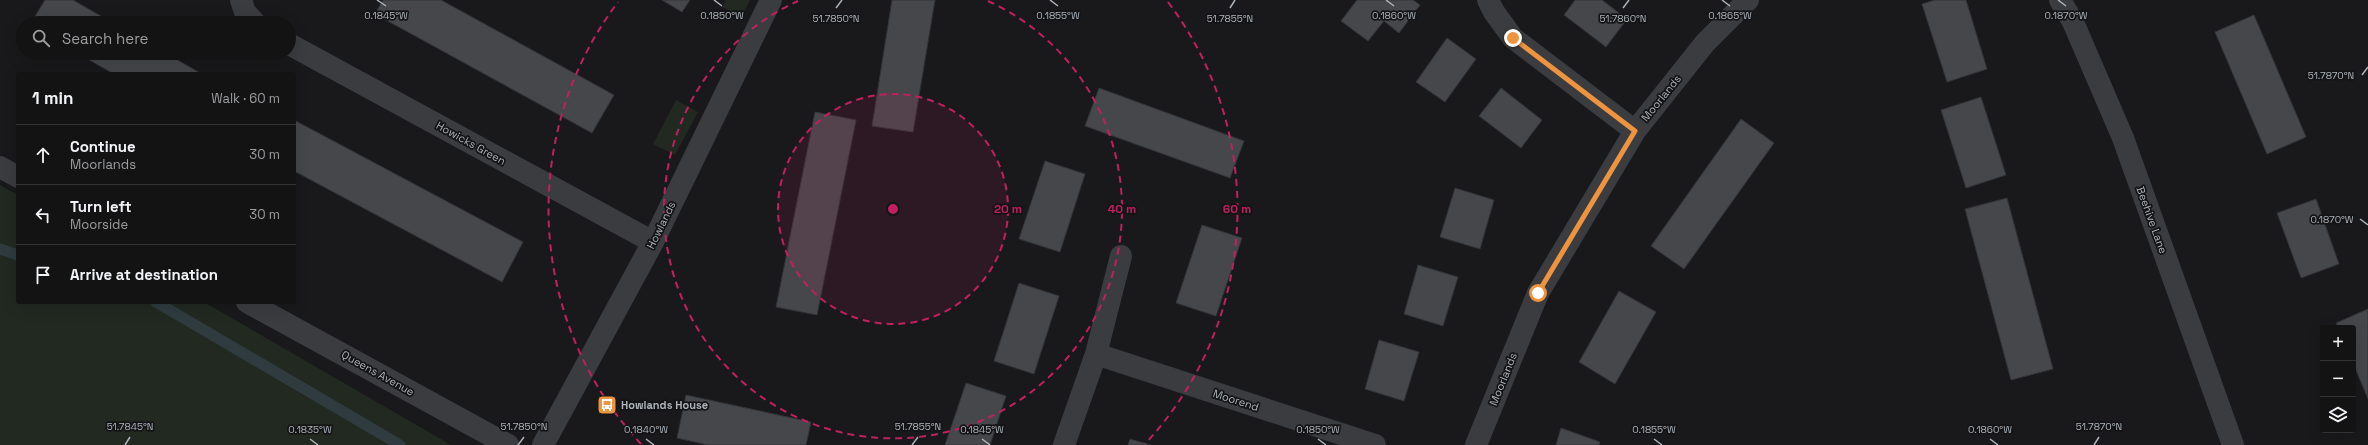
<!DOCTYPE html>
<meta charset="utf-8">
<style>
:root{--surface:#131314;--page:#202022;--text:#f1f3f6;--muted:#9d9ea0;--line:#323234}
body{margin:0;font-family:"Space Grotesk",sans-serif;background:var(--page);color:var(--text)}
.controls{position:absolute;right:12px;bottom:12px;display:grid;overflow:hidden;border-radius:4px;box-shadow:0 4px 16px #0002}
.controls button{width:36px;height:36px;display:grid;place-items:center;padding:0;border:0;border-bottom:1px solid var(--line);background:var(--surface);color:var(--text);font:20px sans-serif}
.stop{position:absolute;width:12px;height:12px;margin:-9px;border:3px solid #ee943e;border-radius:50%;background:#fff}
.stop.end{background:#ee943e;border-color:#fff;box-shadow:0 1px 4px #0008}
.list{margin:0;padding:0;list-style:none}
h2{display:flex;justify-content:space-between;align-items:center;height:52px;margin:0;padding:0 16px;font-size:17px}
h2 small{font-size:13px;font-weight:400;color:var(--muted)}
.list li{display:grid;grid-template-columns:26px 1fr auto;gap:12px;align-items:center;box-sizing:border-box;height:60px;padding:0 16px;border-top:1px solid var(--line)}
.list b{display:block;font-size:15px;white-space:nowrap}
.list p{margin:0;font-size:13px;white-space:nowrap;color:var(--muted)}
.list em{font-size:13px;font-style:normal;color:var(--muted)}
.icon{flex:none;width:22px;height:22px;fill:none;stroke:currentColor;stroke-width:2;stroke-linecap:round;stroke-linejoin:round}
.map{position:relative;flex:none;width:2368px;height:445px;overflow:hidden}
.search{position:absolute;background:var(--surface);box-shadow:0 4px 16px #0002;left:16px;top:16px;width:280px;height:44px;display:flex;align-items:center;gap:10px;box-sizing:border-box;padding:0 14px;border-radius:22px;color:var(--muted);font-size:15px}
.panel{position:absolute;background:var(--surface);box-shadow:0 4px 16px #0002;left:16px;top:72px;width:280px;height:232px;border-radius:4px}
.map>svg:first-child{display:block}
</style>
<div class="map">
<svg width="2368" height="445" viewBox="0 0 2368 445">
<rect width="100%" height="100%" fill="#19191b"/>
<path fill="#212921" d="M726,0H750L742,17L722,7Z
M676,100L698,112L675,155L653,144Z
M0,185L18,195V302H204L451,445H0Z"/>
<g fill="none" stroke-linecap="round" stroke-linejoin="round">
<path stroke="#2f3b3f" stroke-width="11" d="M0,249L18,255
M156,302L400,445"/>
</g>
<path fill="#46474b" stroke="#333437" d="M45,0H73L113,23H31Z
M383,0H441L614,95L592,133L375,14Z
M662,0H690L682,12Z
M892,0H935L913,132L872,126Z
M1357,0H1413L1420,5L1399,33L1384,21L1368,41L1341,21Z
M1575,0H1602L1627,19L1606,47L1564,15Z
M1935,0H1966L1987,69L1947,82L1922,4Z
M2254,15L2306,137L2267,154L2215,32Z
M1447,38L1476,59L1445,102L1416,82Z
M77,53H165L202,74H114Z
M1099,88L1244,141L1230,178L1085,126Z
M1501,88L1542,120L1521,148L1479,116Z
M1981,97L2006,175L1966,188L1941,110Z
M815,112L856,120L817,315L776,307Z
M1741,119L1774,143L1684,269L1651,246Z
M294,120L523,242L502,282L294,171Z
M1045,161L1085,174L1060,252L1019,239Z
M1455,188L1494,200L1480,249L1440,237Z
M2007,198L2053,369L2011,380L1965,209Z
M2316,199L2339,264L2301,278L2277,213Z
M1202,225L1242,238L1216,316L1176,303Z
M1418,265L1458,277L1443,326L1404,314Z
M1019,283L1059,296L1034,374L994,361Z
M1619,291L1656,312L1615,384L1579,362Z
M2368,309V399L2353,363V328H2338L2336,323Z
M1379,340L1419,352L1404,401L1365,389Z
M966,383L1006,396L990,445H945Z
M686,395L811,422L806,445H708L677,438Z
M1561,428L1600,442L1599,445H1556Z
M1130,439L1151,445H1128Z"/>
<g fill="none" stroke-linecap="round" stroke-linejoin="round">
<path stroke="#3a3c40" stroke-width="22" d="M241,0L245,12L255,23
M1488,0L1494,12L1513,38L1635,131
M2060,0L2073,22L2123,138L2233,445
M289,44L653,242
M0,167L18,177
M247,302L508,445
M1096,354L1375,445
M1064,445L1096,354L1121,256
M1476,445L1538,293L1635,131L1705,43L1748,0"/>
<path stroke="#3a3c40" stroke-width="22" d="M543,445L653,242L771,0"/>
</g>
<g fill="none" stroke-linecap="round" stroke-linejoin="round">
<path stroke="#ee943e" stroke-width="5" d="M1513,38L1635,131L1538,293"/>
</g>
<path fill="none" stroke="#acb3ba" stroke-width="1.5" d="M377,0L386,6M714,0L722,6M1050,0L1058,6M1386,0L1394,6M1722,0L1730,6M2058,0L2066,6M836,8L842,0M1230,8L1235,0M1623,8L1629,0M2362,75L2368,67M2360,219L2368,225M310,439L318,445M646,439L654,445M982,439L990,445M1318,439L1326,445M1654,439L1662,445M1990,439L1998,445M125,445L130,437M518,445L524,437M912,445L918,437M2094,445L2099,437"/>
<circle cx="893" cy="209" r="115" fill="#c12060" fill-opacity=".12"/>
<g fill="none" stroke="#c12060" stroke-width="2" stroke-dasharray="7 5">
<circle cx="893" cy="209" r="115"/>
<path d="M988 1A229 229 0 1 1 798 1"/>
<path d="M641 444A344 344 0 0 1 618 2M1168 2A344 344 0 0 1 1145 444"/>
</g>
<defs>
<symbol id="bus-square" viewBox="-11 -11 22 22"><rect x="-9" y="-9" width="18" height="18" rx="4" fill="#ee943e" stroke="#141416"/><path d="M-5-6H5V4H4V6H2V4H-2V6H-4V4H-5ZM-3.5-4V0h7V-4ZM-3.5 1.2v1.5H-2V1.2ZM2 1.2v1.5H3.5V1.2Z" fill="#fff"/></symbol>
</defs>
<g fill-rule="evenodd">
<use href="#bus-square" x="596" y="394" width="22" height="22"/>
</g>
<g text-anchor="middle" stroke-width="3.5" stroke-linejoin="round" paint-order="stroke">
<g font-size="11" fill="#acb3ba" stroke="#141416">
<text transform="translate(1661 98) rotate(-51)" y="4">Moorlands</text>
<text transform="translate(471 143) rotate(29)" y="4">Howicks Green</text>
<text transform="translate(2152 220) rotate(70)" y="4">Beehive Lane</text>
<text transform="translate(661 225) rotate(-64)" y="4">Howlands</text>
<text transform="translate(378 373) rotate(29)" y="4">Queens Avenue</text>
<text transform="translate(1503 379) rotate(-68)" y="4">Moorlands</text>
<text transform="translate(1236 400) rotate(18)" y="4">Moorend</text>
</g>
<g font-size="11" font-weight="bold" fill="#acb3ba" stroke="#141416" text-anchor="start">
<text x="621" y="409">Howlands House</text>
</g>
</g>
<g font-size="10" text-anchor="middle" fill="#acb3ba" stroke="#141416" stroke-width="3.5" stroke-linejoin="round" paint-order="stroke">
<text x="386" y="19">0.1845°W</text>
<text x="722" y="19">0.1850°W</text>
<text x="1058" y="19">0.1855°W</text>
<text x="1730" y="19">0.1865°W</text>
<text x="1394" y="19">0.1860°W</text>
<text x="2066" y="19">0.1870°W</text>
<text x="1623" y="22">51.7860°N</text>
<text x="836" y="22">51.7850°N</text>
<text x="1230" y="22">51.7855°N</text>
<text x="2331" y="79">51.7870°N</text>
<text x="2332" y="223">0.1870°W</text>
<text x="130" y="430">51.7845°N</text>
<text x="524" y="430">51.7850°N</text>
<text x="918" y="430">51.7855°N</text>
<text x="2099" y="430">51.7870°N</text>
<text x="310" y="433">0.1835°W</text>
<text x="646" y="433">0.1840°W</text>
<text x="982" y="433">0.1845°W</text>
<text x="1318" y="433">0.1850°W</text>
<text x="1654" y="433">0.1855°W</text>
<text x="1990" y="433">0.1860°W</text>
</g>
<circle cx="893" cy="209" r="6" fill="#c12060" stroke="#141416" stroke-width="2"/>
<g font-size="12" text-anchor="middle" font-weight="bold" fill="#c12060" stroke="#141416" stroke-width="3.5" stroke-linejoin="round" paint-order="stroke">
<text x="1008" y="213">20 m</text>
<text x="1122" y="213">40 m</text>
<text x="1237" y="213">60 m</text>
</g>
</svg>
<div class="controls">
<button>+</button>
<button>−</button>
<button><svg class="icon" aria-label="layers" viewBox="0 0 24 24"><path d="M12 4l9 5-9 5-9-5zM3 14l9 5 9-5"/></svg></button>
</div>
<div class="stop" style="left:1538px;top:293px"></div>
<div class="stop end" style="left:1513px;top:38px"></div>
<div class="search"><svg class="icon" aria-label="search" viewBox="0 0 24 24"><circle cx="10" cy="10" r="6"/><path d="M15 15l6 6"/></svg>Search here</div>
<section class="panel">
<h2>1 min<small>Walk · 60 m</small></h2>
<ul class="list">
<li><svg class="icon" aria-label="ahead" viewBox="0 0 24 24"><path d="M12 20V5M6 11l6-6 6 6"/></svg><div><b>Continue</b><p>Moorlands</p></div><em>30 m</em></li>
<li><svg class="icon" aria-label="left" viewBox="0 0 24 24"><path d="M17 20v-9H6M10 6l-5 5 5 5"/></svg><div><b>Turn left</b><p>Moorside</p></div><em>30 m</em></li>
<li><svg class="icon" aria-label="arrive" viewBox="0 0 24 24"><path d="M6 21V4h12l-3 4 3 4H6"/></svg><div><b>Arrive at destination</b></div></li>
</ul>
</section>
</div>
